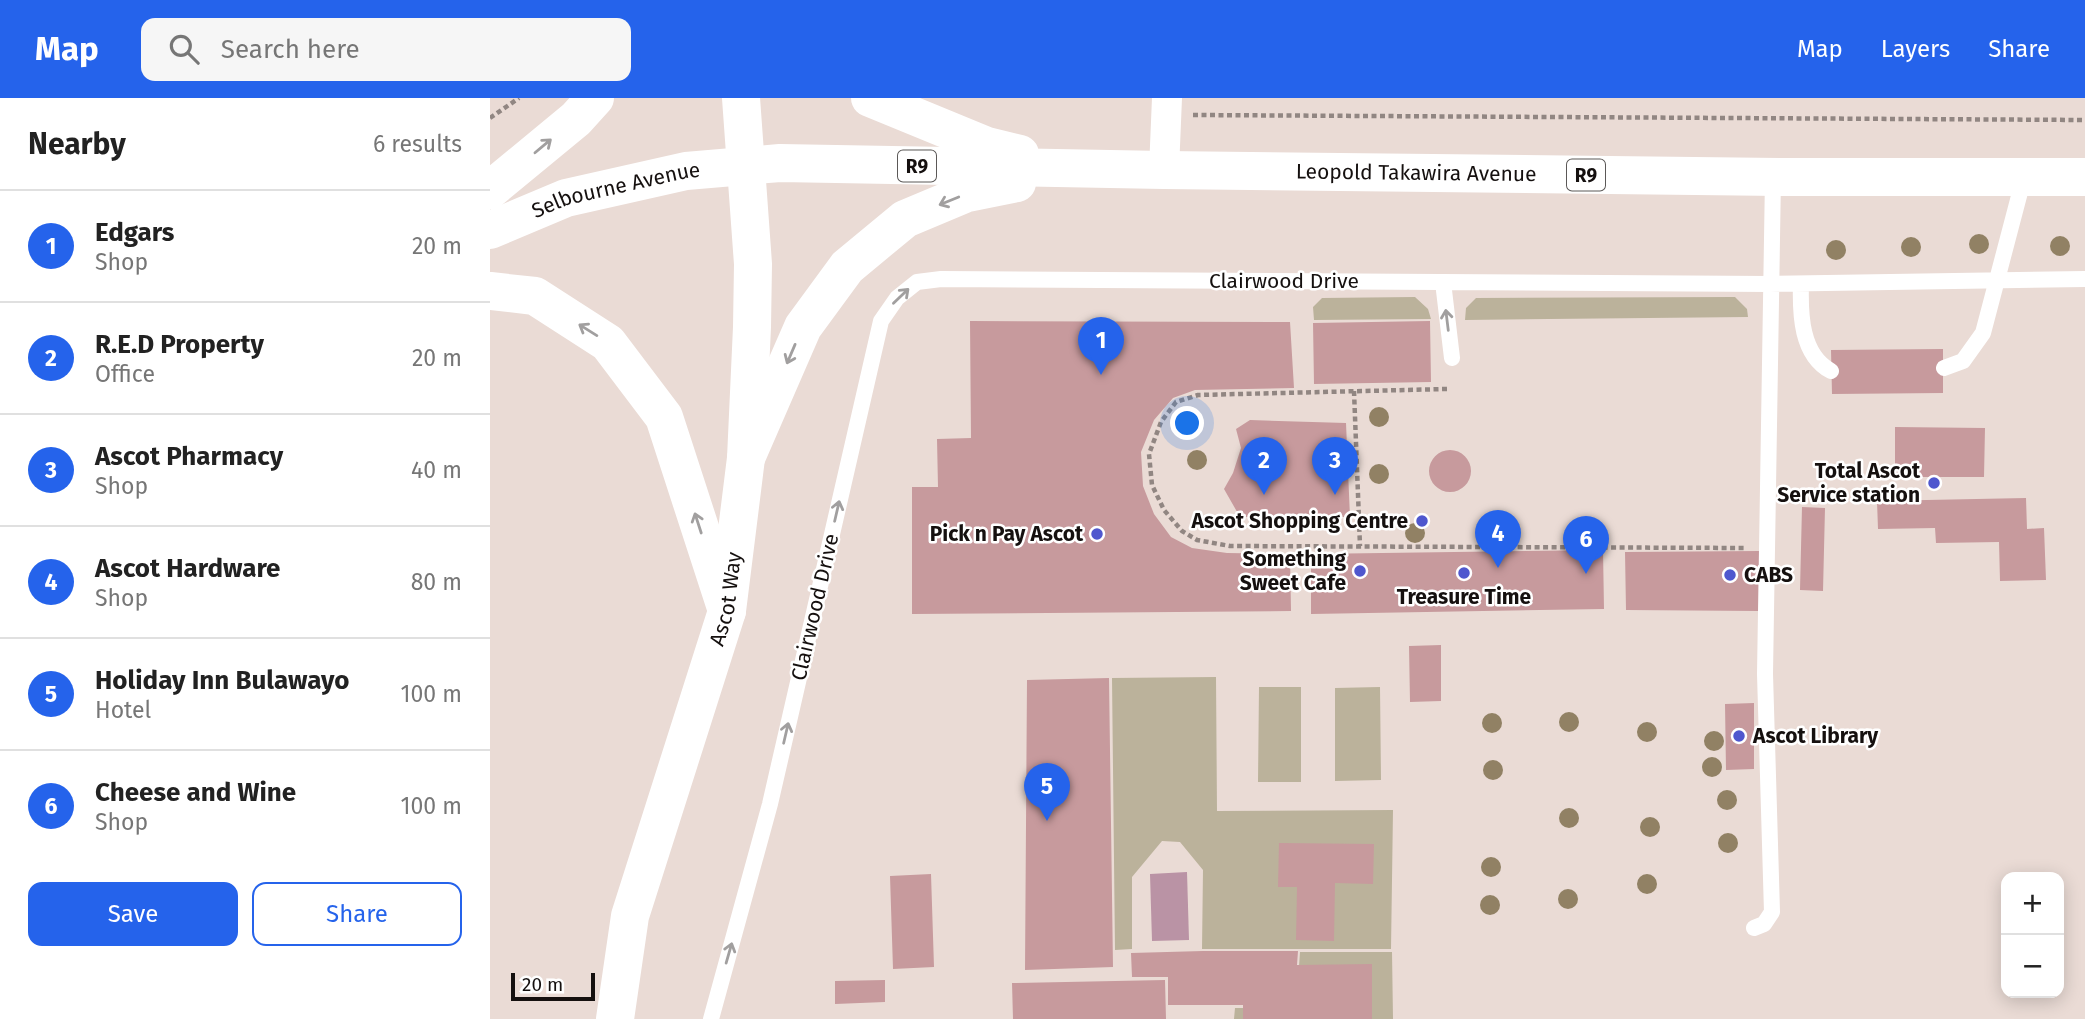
<!DOCTYPE html>
<meta charset="utf-8">
<style>
:root{--surface:#fff;--page:#f6f6f6;--text:#222;--muted:#767676;--line:#e0e0e0;--accent:#2563eb}
body{margin:0;font-family:"Fira Sans",sans-serif;background:var(--page);color:var(--text)}
.controls{position:absolute;right:21px;bottom:21px;display:grid;overflow:hidden;border-radius:14px;box-shadow:0 4px 18px #0003}
.controls button{width:63px;height:63px;display:grid;place-items:center;padding:0;border:0;border-bottom:2px solid var(--line);background:var(--surface);color:var(--text);font:35px sans-serif}
.scale{position:absolute;left:21px;bottom:18px;width:84px;box-sizing:border-box;padding-left:7px;border:4px solid #15100f;border-top:0;font-size:19px;line-height:24px;white-space:nowrap;color:#15100f;-webkit-text-stroke:5px #fff;paint-order:stroke}
.you{position:absolute;left:698px;top:326px;width:24px;height:24px;margin:-18px;border:5px solid #fff;border-radius:50%;background:#1a73e8;box-shadow:0 0 0 10px #1a73e833}
.badge{display:grid;place-items:center;width:46px;height:46px;border-radius:50%;background:var(--accent);color:#fff;font-size:23px;font-weight:700}
.pin{position:absolute;translate:-50% -58px;filter:drop-shadow(0 2px 4px #0008)}
.pin::after{content:'';position:absolute;top:37px;width:24px;height:21px;background:inherit;clip-path:polygon(0 0,100% 0,50% 100%)}
.list{margin:0;padding:0;list-style:none}
h2{display:flex;justify-content:space-between;align-items:center;height:91px;margin:0;padding:0 28px;font-size:30px}
h2 small{font-size:23px;font-weight:400;color:var(--muted)}
.list li{display:grid;grid-template-columns:46px 1fr auto;gap:21px;align-items:center;box-sizing:border-box;height:112px;padding:0 28px;border-top:2px solid var(--line)}
.list b{display:block;font-size:26px;white-space:nowrap}
.list p{margin:0;font-size:23px;white-space:nowrap;color:var(--muted)}
.list em{font-size:23px;font-style:normal;color:var(--muted)}
.actions{display:flex;gap:14px;padding:21px 28px}
.actions a{flex:1;padding:16px 0;border:2px solid var(--accent);border-radius:14px;text-align:center;font-size:24px;color:var(--accent)}
.actions .main{background:var(--accent);color:#fff}
.icon{flex:none;width:38px;height:38px;fill:none;stroke:currentColor;stroke-width:2;stroke-linecap:round;stroke-linejoin:round}
.map{position:relative;flex:none;width:1595px;height:921px;overflow:hidden}
header{display:flex;align-items:center;gap:42px;box-sizing:border-box;height:98px;padding:0 35px;background:var(--accent);color:#fff}
header strong{font-size:33px}
nav{display:flex;gap:38px;margin-inline-start:auto;font-size:24px}
.search{width:490px;height:63px;background:var(--page);display:flex;align-items:center;gap:18px;box-sizing:border-box;padding:0 24px;border-radius:14px;color:var(--muted);font-size:26px}
main{display:flex}
aside{flex:1;background:var(--surface)}
.map>svg:first-child{display:block}
</style>
<header>
<strong>Map</strong>
<div class="search"><svg class="icon" aria-label="search" viewBox="0 0 24 24"><circle cx="10" cy="10" r="6"/><path d="M15 15l6 6"/></svg>Search here</div>
<nav><a>Map</a><a>Layers</a><a>Share</a></nav>
</header>
<main>
<aside>
<h2>Nearby<small>6 results</small></h2>
<ul class="list">
<li><span class="badge">1</span><div><b>Edgars</b><p>Shop</p></div><em>20 m</em></li>
<li><span class="badge">2</span><div><b>R.E.D Property</b><p>Office</p></div><em>20 m</em></li>
<li><span class="badge">3</span><div><b>Ascot Pharmacy</b><p>Shop</p></div><em>40 m</em></li>
<li><span class="badge">4</span><div><b>Ascot Hardware</b><p>Shop</p></div><em>80 m</em></li>
<li><span class="badge">5</span><div><b>Holiday Inn Bulawayo</b><p>Hotel</p></div><em>100 m</em></li>
<li><span class="badge">6</span><div><b>Cheese and Wine</b><p>Shop</p></div><em>100 m</em></li>
</ul>
<div class="actions"><a class="main">Save</a><a>Share</a></div>
</aside>
<div class="map">
<svg width="1595" height="921" viewBox="0 0 1595 921">
<rect width="100%" height="100%" fill="#eadbd5"/>
<path fill="#bbb29b" d="M925,199L938,211L941,221L824,222L823,209L832,200Z
M1245,199L1257,211L1258,219L975,222L976,210L986,200Z
M726,579L727,713L903,712L901,851H712L713,772L690,744L672,743L642,779V851L625,852L622,580Z
M769,589H811V684H768Z
M890,589L891,682L845,683V590Z
M810,854H902L903,921H744L745,910H771L808,883Z"/>
<path fill="#ba93a5" d="M697,774L699,842L662,843L660,776Z"/>
<path fill="#c79a9d" d="M480,223L800,224L804,290L705,292L683,300L664,322L651,354L653,388L664,416L681,439L702,450L737,455L800,456L801,513L422,516V389H448L447,341L481,340Z
M940,223L941,284L824,286L823,225Z
M1453,251V295L1342,296L1341,252Z
M760,322L856,325L860,419H750L734,391L743,375L751,350L746,331Z
M1405,329L1495,330L1494,379H1405Z
M939 373a21 21 0 1 1 42 0a21 21 0 1 1-42 0Z
M1536,400L1537,431L1554,430L1556,482L1510,483L1509,444L1446,445L1445,430L1388,431L1387,403Z
M1312,409L1335,410L1333,493L1310,492Z
M1113,452L1114,511L821,516V456Z
M1270,453L1269,513L1136,512L1135,454Z
M951,547V603L920,604L919,548Z
M619,580L623,869L535,872L537,582Z
M1264,605V671L1236,672L1235,606Z
M789,745L884,746L883,786L845,785L844,843L806,842L807,789H788Z
M441,776L444,869L403,871L400,778Z
M713,853H808L807,867L882,866V921H753V907H678V879H642L641,855Z
M395,882V904L345,906V883Z
M675,882L676,921H523L522,885Z"/>
<g fill="none" stroke-linecap="round" stroke-linejoin="round">
<path stroke="#918682" stroke-width="4.5" stroke-dasharray="5 3.5" stroke-linecap="butt" d="M703,17L1595,22
M0,20L29,0
M957,291L708,297L686,304L671,324L659,356L662,387L674,412L692,433L707,442L740,448L1257,450
M864,293L870,448"/>
<path stroke="#fff" stroke-width="16" d="M953,184L962,260
M1311,186C1310,216 1311,257 1341,273
M1454,270L1473,263L1493,235L1534,79
M1264,830L1274,826L1282,814L1275,576L1283,79
M221,921L280,706L391,223L407,200L427,184L451,181L1280,186L1595,181"/>
<path stroke="#fff" stroke-width="30" d="M674,72L677,0"/>
<path stroke="#fff" stroke-width="38" id="s1" d="M125,921L140,818L237,513L256,360L262,229L263,166L251,0"/>
<g stroke="#fff" stroke-width="38">
<path d="M380,0L497,48L530,56"/>
<path d="M0,92L86,21L105,0"/>
<path id="s2" d="M0,132L76,100L196,73L290,65L674,72L1296,79H1595"/>
<path d="M0,193L45,198L118,245L174,319L237,513"/>
<path d="M256,360L313,229L357,169L415,121L477,95L527,85"/>
</g>
</g>
<g fill="#918164">
<circle cx="1489" cy="146" r="10"/>
<circle cx="1570" cy="148" r="10"/>
<circle cx="1421" cy="149" r="10"/>
<circle cx="1346" cy="152" r="10"/>
<circle cx="889" cy="319" r="10"/>
<circle cx="707" cy="362" r="10"/>
<circle cx="889" cy="376" r="10"/>
<circle cx="925" cy="435" r="10"/>
<circle cx="1079" cy="624" r="10"/>
<circle cx="1002" cy="625" r="10"/>
<circle cx="1157" cy="634" r="10"/>
<circle cx="1224" cy="643" r="10"/>
<circle cx="1222" cy="669" r="10"/>
<circle cx="1003" cy="672" r="10"/>
<circle cx="1237" cy="702" r="10"/>
<circle cx="1079" cy="720" r="10"/>
<circle cx="1160" cy="729" r="10"/>
<circle cx="1238" cy="745" r="10"/>
<circle cx="1001" cy="769" r="10"/>
<circle cx="1157" cy="786" r="10"/>
<circle cx="1078" cy="801" r="10"/>
<circle cx="1000" cy="807" r="10"/>
</g>
<defs><path id="oneway-shaft" d="M-6 0H5M1.5-3L5.5 0L1.5 3" fill="none" stroke-width="1.6" stroke-linecap="round" stroke-linejoin="round" transform="scale(1.75)"/></defs>
<g stroke="#a19f9f">
<use href="#oneway-shaft" transform="translate(53 48) rotate(-40)"/>
<use href="#oneway-shaft" transform="translate(459 103) rotate(158)"/>
<use href="#oneway-shaft" transform="translate(411 198) rotate(-44)"/>
<use href="#oneway-shaft" transform="translate(957 222) rotate(-97)"/>
<use href="#oneway-shaft" transform="translate(98 232) rotate(-148)"/>
<use href="#oneway-shaft" transform="translate(301 256) rotate(113)"/>
<use href="#oneway-shaft" transform="translate(347 413) rotate(-77)"/>
<use href="#oneway-shaft" transform="translate(208 425) rotate(-108)"/>
<use href="#oneway-shaft" transform="translate(296 635) rotate(-77)"/>
<use href="#oneway-shaft" transform="translate(239 855) rotate(-74)"/>
</g>
<g fill="#4f57ce" stroke="#fff" stroke-width="2.5">
<circle cx="1444" cy="385" r="7"/>
<circle cx="932" cy="423" r="7"/>
<circle cx="607" cy="436" r="7"/>
<circle cx="870" cy="473" r="7"/>
<circle cx="974" cy="475" r="7"/>
<circle cx="1240" cy="477" r="7"/>
<circle cx="1249" cy="638" r="7"/>
</g>
<g text-anchor="middle" stroke-width="5" stroke-linejoin="round" paint-order="stroke">
<g fill="#fff" stroke="#5b5857" stroke-width="2">
<rect x="408" y="52.5" width="38" height="31" rx="5"/>
<rect x="1077" y="61.5" width="38" height="31" rx="5"/>
</g>
<g font-size="19" font-weight="bold" fill="#15100f">
<text x="427" y="75">R9</text>
<text x="1096" y="84">R9</text>
</g>
<g font-size="21" fill="#15100f" stroke="#fff">
<text dy="7" stroke="none"><textPath href="#s2" startOffset="936">Leopold Takawira Avenue</textPath></text>
<text dy="7" stroke="none"><textPath href="#s2" startOffset="133">Selbourne Avenue</textPath></text>
<text x="794" y="190">Clairwood Drive</text>
<text dy="7" stroke="none"><textPath href="#s1" startOffset="436">Ascot Way</textPath></text>
<text transform="translate(325 509) rotate(-77)" y="7">Clairwood Drive</text>
</g>
<g font-size="21" font-weight="bold" fill="#15100f" stroke="#fff" text-anchor="end">
<text x="1430" y="380">Total Ascot<tspan x="1430" dy="24">Service station</tspan></text>
<text x="918" y="430">Ascot Shopping Centre</text>
<text x="593" y="443">Pick n Pay Ascot</text>
<text x="856" y="468">Something<tspan x="856" dy="24">Sweet Cafe</tspan></text>
<text x="1254" y="484" text-anchor="start">CABS</text>
<text x="974" y="506" text-anchor="middle">Treasure Time</text>
<text x="1263" y="645" text-anchor="start">Ascot Library</text>
</g>
</g>
</svg>
<div class="controls">
<button>+</button>
<button>−</button>
</div>
<div class="scale">20 m</div>
<div class="you"></div>
<div class="pin badge" style="left:611px;top:277px">1</div>
<div class="pin badge" style="left:774px;top:397px">2</div>
<div class="pin badge" style="left:845px;top:397px">3</div>
<div class="pin badge" style="left:1008px;top:470px">4</div>
<div class="pin badge" style="left:557px;top:723px">5</div>
<div class="pin badge" style="left:1096px;top:476px">6</div>
</div>
</main>
